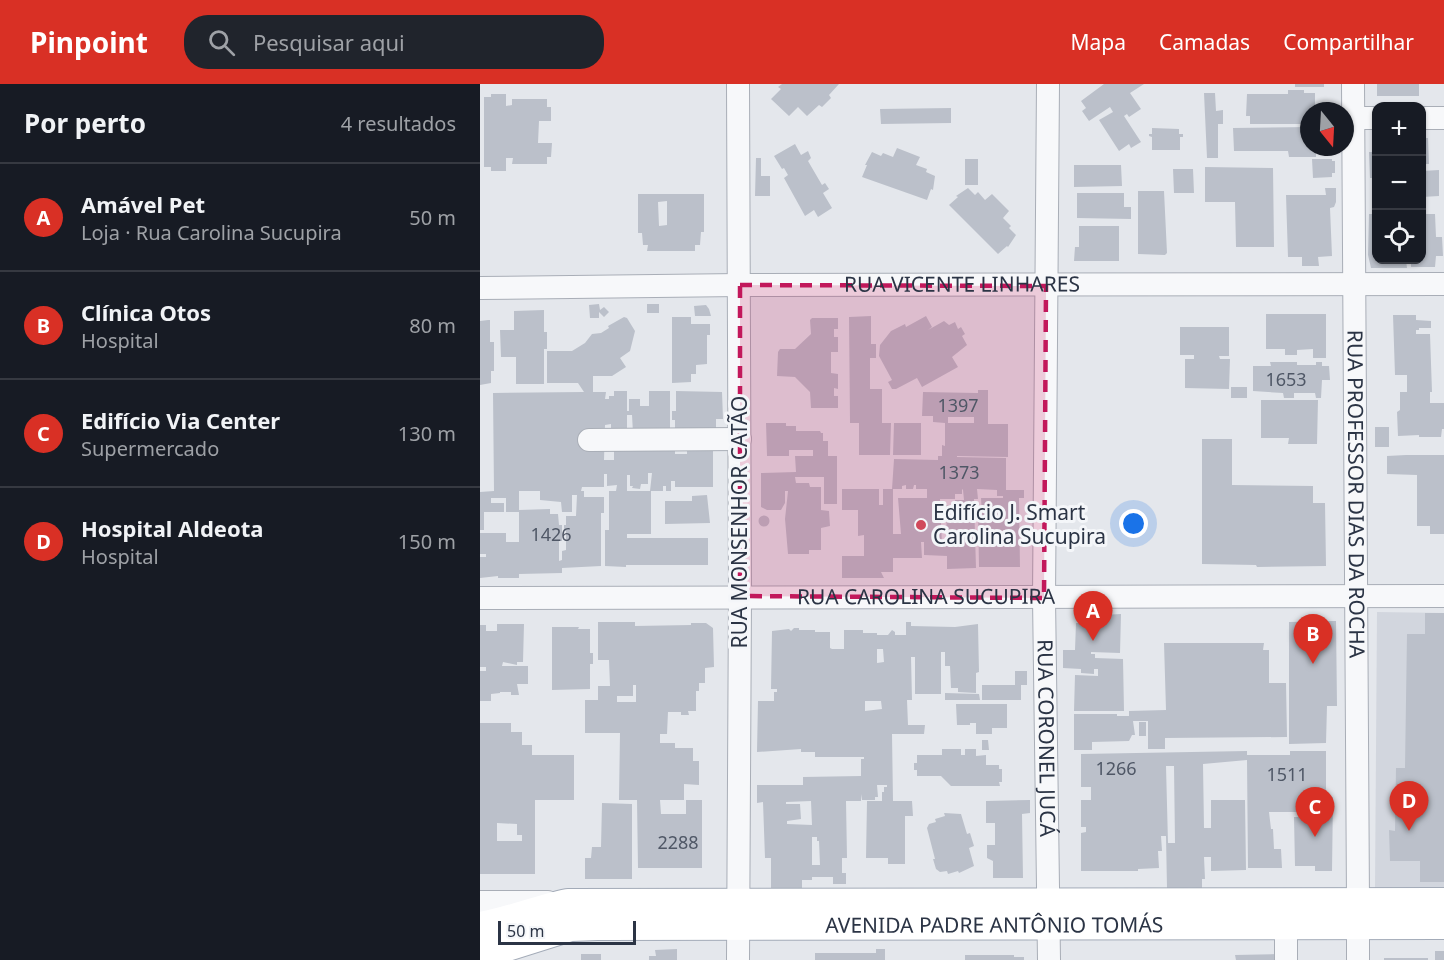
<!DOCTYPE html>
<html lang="pt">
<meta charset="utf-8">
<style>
:root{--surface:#171b24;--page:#20242c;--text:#f1f3f6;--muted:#9ea1a6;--line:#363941;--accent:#d93025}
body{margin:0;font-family:"Noto Sans",sans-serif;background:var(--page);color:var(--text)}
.controls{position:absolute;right:18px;top:18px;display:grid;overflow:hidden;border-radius:12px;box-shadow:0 2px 4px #0004}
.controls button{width:54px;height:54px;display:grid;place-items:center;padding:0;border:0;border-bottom:2px solid var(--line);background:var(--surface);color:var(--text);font:30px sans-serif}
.compass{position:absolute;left:820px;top:18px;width:54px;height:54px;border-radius:50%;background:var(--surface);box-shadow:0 2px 4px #0004;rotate:162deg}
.scale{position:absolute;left:18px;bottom:15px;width:138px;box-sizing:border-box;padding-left:6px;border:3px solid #2b3445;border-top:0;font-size:16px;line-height:21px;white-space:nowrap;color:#2b3445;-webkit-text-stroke:4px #f4f6f9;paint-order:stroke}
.you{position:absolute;left:654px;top:440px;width:21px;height:21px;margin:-15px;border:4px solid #fff;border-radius:50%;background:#1a73e8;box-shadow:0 0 0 9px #1a73e833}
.badge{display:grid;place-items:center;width:39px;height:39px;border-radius:50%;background:var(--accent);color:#fff;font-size:20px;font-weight:700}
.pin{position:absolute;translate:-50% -50px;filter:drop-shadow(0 2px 3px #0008)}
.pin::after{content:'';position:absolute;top:32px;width:21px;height:18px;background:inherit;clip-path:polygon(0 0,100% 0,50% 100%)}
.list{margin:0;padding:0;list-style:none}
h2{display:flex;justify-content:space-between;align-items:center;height:78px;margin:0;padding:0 24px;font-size:26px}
h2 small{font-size:20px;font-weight:400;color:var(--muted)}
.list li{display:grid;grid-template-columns:39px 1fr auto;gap:18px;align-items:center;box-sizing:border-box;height:108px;padding:0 24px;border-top:2px solid var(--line)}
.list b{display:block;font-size:22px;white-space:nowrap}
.list p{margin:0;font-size:20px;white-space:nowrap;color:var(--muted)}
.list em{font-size:20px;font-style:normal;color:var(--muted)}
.icon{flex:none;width:33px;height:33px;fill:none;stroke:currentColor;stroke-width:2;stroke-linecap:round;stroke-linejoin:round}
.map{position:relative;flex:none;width:964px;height:876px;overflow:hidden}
header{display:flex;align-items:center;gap:36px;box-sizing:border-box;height:84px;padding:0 30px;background:var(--accent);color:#fff}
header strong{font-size:28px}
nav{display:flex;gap:33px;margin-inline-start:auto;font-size:21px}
.search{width:420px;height:54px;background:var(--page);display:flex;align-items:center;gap:15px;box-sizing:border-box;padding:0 21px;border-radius:24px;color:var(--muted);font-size:22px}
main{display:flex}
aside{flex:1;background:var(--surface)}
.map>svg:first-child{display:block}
</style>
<header>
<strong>Pinpoint</strong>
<div class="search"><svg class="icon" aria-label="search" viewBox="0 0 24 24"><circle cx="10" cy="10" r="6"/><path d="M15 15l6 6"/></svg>Pesquisar aqui</div>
<nav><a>Mapa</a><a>Camadas</a><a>Compartilhar</a></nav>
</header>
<main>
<aside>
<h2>Por perto<small>4 resultados</small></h2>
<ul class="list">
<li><span class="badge">A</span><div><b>Amável Pet</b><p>Loja · Rua Carolina Sucupira</p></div><em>50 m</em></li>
<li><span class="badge">B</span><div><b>Clínica Otos</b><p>Hospital</p></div><em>80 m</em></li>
<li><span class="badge">C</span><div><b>Edifício Via Center</b><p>Supermercado</p></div><em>130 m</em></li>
<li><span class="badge">D</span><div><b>Hospital Aldeota</b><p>Hospital</p></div><em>150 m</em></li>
</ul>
</aside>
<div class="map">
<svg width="964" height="876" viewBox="0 0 964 876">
<rect width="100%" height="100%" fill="#e4e7ec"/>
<path fill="#d2d6de" d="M897,528L964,529V806L895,805Z"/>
<path fill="#bbc0ca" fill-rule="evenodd" d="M302,0H359L349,11L351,14L342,23L339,21L327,32L318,23L309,32L291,15L301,5L298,3Z
M624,0H664L650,9L661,25L649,33L647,30L644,32L661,58L651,64L649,60L639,67L619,36L633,28L630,23L609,37L602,27L606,24L601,17Z
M815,0H844V3H815Z
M897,0H939V12H897Z
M808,6H824V9H835V27H829V40H770V32H766L767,10H808Z
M724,9H735L736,27L743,26V40H738V74H727Z
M11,10H26V22L32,21V15H67V23H71V37H59L58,59H72L71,73H67V80H32L33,74H26V87H11V83H4V13H11Z
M471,24V39L401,40L400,25Z
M829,43V63H836V73H809L808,67H754L753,44Z
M672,44L699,45V50H703V53H700V66H672V53L669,52V50H672Z
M942,54H948L949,80H942Z
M315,60L321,71L328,67L331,74L328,77L342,101L345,99L349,105L343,109L352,124L338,133L334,126L325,132L304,94L308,91L304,84L302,85L294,72Z
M417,64L440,73L436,81L447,85L446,88L455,92L453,106L451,105L447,116L382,93L387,81H385L392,68L401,72L403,69L413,73Z
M889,68H896V94H890Z
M276,74H281V92H290V112H275Z
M485,75H498V101H485Z
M832,75H852V77H855V89H852V93L833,94Z
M594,81H641L642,102L594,103Z
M725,83L793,84L794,163H756L755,118H725Z
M693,85H713L714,109H694Z
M959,86V112L942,113V87Z
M488,104L495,111L498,108L505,116L512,110L529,127L523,134L531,142L529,144L536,151L528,163L527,162L518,170L469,121L478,113L476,112Z
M845,104H856V118L854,123L850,124L852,172L838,173L839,182H822V173H808L806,111H846Z
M658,107H684L687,169L685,171L658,170Z
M597,109H644V123H651V135L597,134Z
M158,110H224V148H221L220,161H215V167H167L168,161H163L162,149H158ZM187,117V141L179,142L178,118Z
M889,130H896V176H926L927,184H891L888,171Z
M942,130H955L956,153H962L963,172H956L955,183H931V176H942Z
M599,142H639V177H594L595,163H599Z
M119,220L120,226L124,223L129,228L124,233L119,228V234H110L109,221Z
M167,220H179V229H167Z
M226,221L229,225L231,232H215L214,222Z
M64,226V248H67V265H64V300H36V273H21L20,246H34V227Z
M786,230H846V274H833V265L817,266V271H805V265H786Z
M913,231H936V236L951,237V244H939V246H936V250H950L952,308H950V319H964V345H962L961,353H939V351L918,352L917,328L920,326V308H927V291H915Z
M391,232V260H396V274H390V305H402V339H411L410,371H379V339H370L369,233Z
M446,232L452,243L448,246L464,237L469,241L475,238L478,245L481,243L485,250L482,252L487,261L472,273L478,283L442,303L437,294L416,305H412L408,298L412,296L399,272L400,261L411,247L425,240L426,243Z
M144,233L147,234L155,247L150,267L140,274L146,283L132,292H113V308H126L125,315H129V312H134V307H147V327H149V315H160V322H169V307H190V349H153L152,331H147V349L131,350V340L125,341L124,376H134V365H191V367H195V370H207V365H233V403H195V397H191V407H186V402H183V407H170L172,389H168V400H161L160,405L152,404L153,402H150V391H147V407H171V450H147V454H228V481H146V483L125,482V446H129V407H136L137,401L127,402V390H124V403H102L101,407H104V413H124V429H121V482L82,484V489L39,490V494H18V492L0,494V473H6V470H0V449H26V458H39V428H26V414H11V419H24V428H4V446H0V408L14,407L13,309L104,308L98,299H67V267H92L105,259L112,250L121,249L129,244L128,242ZM39,407H60V416L81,418L82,428H92V411H97L96,432H86V441H84V447H86V466L82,467V476L79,477V457H82V441H79L78,430H70V425L39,426Z
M192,233H211V240H230V251H227V280L216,281V290H211V298L192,299Z
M332,234H358V245H354V253H358V268H351V289L358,290V305L354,304V312H358V324H331L330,308L315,293L297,292L298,268L300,265H315L331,250L330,236Z
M8,236H10V258H14V287H11V299L0,301V237Z
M700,243H749V272H739L740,275H750L749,305L705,304V275H714V271H700Z
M790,278H817V281H836V278H842V282H849L850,296H842L841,314H836L835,309H814V314H804L803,309L773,307V282H791Z
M751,303H767V314H751Z
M498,306H508V340H528V373L477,372V373L526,374V406H544V414H539L540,483H499L498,430H502L501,414H523V412H517V406L497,405L498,415H494L496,484L467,485V472L444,471V458H441L442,474H413V488H401L404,494H362V472H384V451L378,452V426H362V405H399V421H403V405H413V450H421L418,414H447V405H436V401H434L433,405H426V401L422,402V405H412L414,375L458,376V372H462V361L465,362V339L453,338V332H442L443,308L498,309ZM468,333H494V339H468ZM482,405L483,406L484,416H475L476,421H466L467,462H462L460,415H475V410H482Z
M196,307L242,308L243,335H236V345L195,346V336H192V327H196Z
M781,316H838L837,360H808L809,354H781Z
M286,339H306V342H316V347H340L341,349H343V357H348V372H357V420H344V393H315L316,399H329L330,403H341V426L349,427L350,442L341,444V466H329V470H308L305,435L308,407H305V419L301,426H287L281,423V389L316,388L315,372H333V366H309V372H287Z
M414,339H441V371H413Z
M895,343H909V363H895Z
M722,355H752V401L833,402V419H845L846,482L777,483L776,481L722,480Z
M926,371H964V450H950V442H937V391L907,390V372Z
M227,411L230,439L185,440V417H212V412Z
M278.5 437a5.5 5.5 0 1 1 11 0a5.5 5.5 0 1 1-11 0Z
M945,529H964V798H940V777H910L909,746L915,747L916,684H925L927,550H945Z
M641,530L640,569L611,568V570H615V574L643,575L644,627H594L595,591L618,592V585H614V590L601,589V585L583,584V566H595L596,539H623V531Z
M852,537H856L857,622H847L846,659L809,660V538Z
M118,538H155V542L211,541V539H226L233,544L234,583L225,584V599H219V607H216V627H208L209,631H201V628H188L187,650H180V659H195V664H213V677H219V701L204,700V716H180L181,730H206V716H222V784H158L157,716H139L140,649H105V616H118V602H130L129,576H118ZM153,601H156V618H137V612H153Z
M426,538H431V542L475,543L498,540L499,588L496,589V609L478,608V604H471L470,582H465V568H461V610H435V573H431L432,616H427L428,641H445L444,650H412L413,717H432L433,732H425V780H408V774H386L387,717H402V708H404V703H407V701H397L398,713H395V716H382L381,710V717H366L367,774H362V789H366V800H353V793H332V796H322V805H291V774H285L283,718L277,719V701H323V693L381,692V675H384V673H335V668H321V665L277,668L278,617H294V608H297V605H291L292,547L309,545L311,547L314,544H319V546H335V548H350V564L352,565H364V546H383V549H397V551H408L412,546L415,548V551H426ZM397,565H403L404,578L397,579ZM385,617H401L402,625L385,627ZM331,717L332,741L307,740V737L321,735L320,720H306V718ZM332,753H337V757H339L340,781H332Z
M17,540H44L43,578H37V581L23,578L22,582H48V600H37L39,611H31V608H20V609L11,610V617H0V587H6V583H0V541H6V547H17Z
M72,543H99L98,545H110V569H113V580H110V605L72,606Z
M684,559H784L783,566H789V599H806L807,653L685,654V665H668V637H653L655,651H652L649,657L612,658V666H594V630H637V632H649V627L686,626Z
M535,587H547V601H541V616H502V601H535Z
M465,609L499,610L500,616H465Z
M476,620H527V644H512V650H496V639H490V641H477Z
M659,638H666V652H659Z
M0,639H31V648H42V661H52V671H94V716H55V790H0ZM17,739L37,740V751H42V757H17Z
M502,656H508L509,666H502Z
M462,665H481V671H485V665H496V672L506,671V681H519V685H522V698H519L520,702H471L461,692H437V686H434V679H437V671H462Z
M767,667V671H810V667H846V714L853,713L852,787H835V782H815L814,733H829V726L825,725V728H789L791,745H793L794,765H801L802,784H768L767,676L723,680L724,744H731V716H765L766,786L731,787V773H724L725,795H722V804H687L686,752H681L682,767H678L679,784L658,785V787H601V749L606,748V743H601V716H611V703H601V670ZM686,682H694L695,759H688Z
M550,716V729L542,730L543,794H513V777L507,774V761H515V739H506V717Z
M122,719L152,720V795H105V774H111L112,763H121Z
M464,729L481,730L487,750L490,749L494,762L489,764L494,782L479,789L478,787L468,790L467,787L460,788L456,785L453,775H455L447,744L449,740L456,738L455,735L465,732Z
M197,865V876H169V872H176L175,866Z
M396,865H405V876H335V869H396Z
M955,867H964V876H955Z
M101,870H121V876H101Z
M800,870V876H756L755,871Z
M485,871H534V873H544V876H485Z
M904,874H948V876H904Z"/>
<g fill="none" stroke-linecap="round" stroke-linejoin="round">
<defs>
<g id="minor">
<path id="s1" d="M568,0L564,514L569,876"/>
<path id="s2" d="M873,0L878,818"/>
<path d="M874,34H896"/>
<path d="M942,34H964"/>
<path id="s3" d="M0,204L260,201L964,200"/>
<path d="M109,356L260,355"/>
<path id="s4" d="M0,514L964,512"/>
<path d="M0,818H68"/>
<path d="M806,841V876"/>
<path d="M258,876L260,512L258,0"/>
<path d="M878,876V841"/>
</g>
<g id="major">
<path d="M0,842C30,837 58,825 88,819L964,818"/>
<path id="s5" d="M0,869L24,864L91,843L117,842L964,841"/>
</g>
</defs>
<use href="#minor" stroke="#a9aeb7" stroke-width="24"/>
<use href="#major" stroke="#a3abb8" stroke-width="30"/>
<use href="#minor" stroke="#f7f8fa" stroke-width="22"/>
<use href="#major" stroke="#fff" stroke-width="28"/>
</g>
<path fill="#c2185b" fill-opacity="0.2" stroke="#c2185b" stroke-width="4.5" stroke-dasharray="12 8" stroke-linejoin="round" d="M260,201L566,202L564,514L260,512Z"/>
<circle fill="#d1495b" stroke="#f4f6f9" stroke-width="2" cx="441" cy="441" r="6"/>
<g text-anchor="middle" stroke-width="6" stroke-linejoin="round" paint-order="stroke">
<g font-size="18" fill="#4f5766">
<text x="806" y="302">1653</text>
<text x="478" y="328">1397</text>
<text x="479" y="395">1373</text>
<text x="71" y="457">1426</text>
<text x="636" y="691">1266</text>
<text x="807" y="697">1511</text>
<text x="198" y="765">2288</text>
</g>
<g font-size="21" fill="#2b3445" stroke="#f4f6f9">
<text dy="7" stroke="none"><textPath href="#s3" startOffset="482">RUA VICENTE LINHARES</textPath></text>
<text dy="7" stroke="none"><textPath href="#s2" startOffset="410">RUA PROFESSOR DIAS DA ROCHA</textPath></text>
<text transform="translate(260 438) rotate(-90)" y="7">RUA MONSENHOR CATÃO</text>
<text dy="7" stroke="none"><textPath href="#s4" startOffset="446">RUA CAROLINA SUCUPIRA</textPath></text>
<text dy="7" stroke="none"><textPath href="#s1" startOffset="654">RUA CORONEL JUCÁ</textPath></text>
<text dy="7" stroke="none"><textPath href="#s5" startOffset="518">AVENIDA PADRE ANTÔNIO TOMÁS</textPath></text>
</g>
<g font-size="21" fill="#2b3445" stroke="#f4f6f9" text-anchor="start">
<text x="453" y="436">Edifício J. Smart<tspan x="453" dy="24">Carolina Sucupira</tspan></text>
</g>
</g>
</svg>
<div class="controls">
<button>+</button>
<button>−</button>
<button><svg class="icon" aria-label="locate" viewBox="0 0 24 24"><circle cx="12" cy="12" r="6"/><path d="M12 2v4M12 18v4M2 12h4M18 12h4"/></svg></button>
</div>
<svg class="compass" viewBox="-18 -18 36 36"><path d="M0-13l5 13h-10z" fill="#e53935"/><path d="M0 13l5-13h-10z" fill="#9ea1a6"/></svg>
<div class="scale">50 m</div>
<div class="you"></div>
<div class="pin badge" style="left:613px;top:557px">A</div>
<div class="pin badge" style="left:833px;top:580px">B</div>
<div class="pin badge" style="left:835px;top:753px">C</div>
<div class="pin badge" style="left:929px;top:747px">D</div>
</div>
</main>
